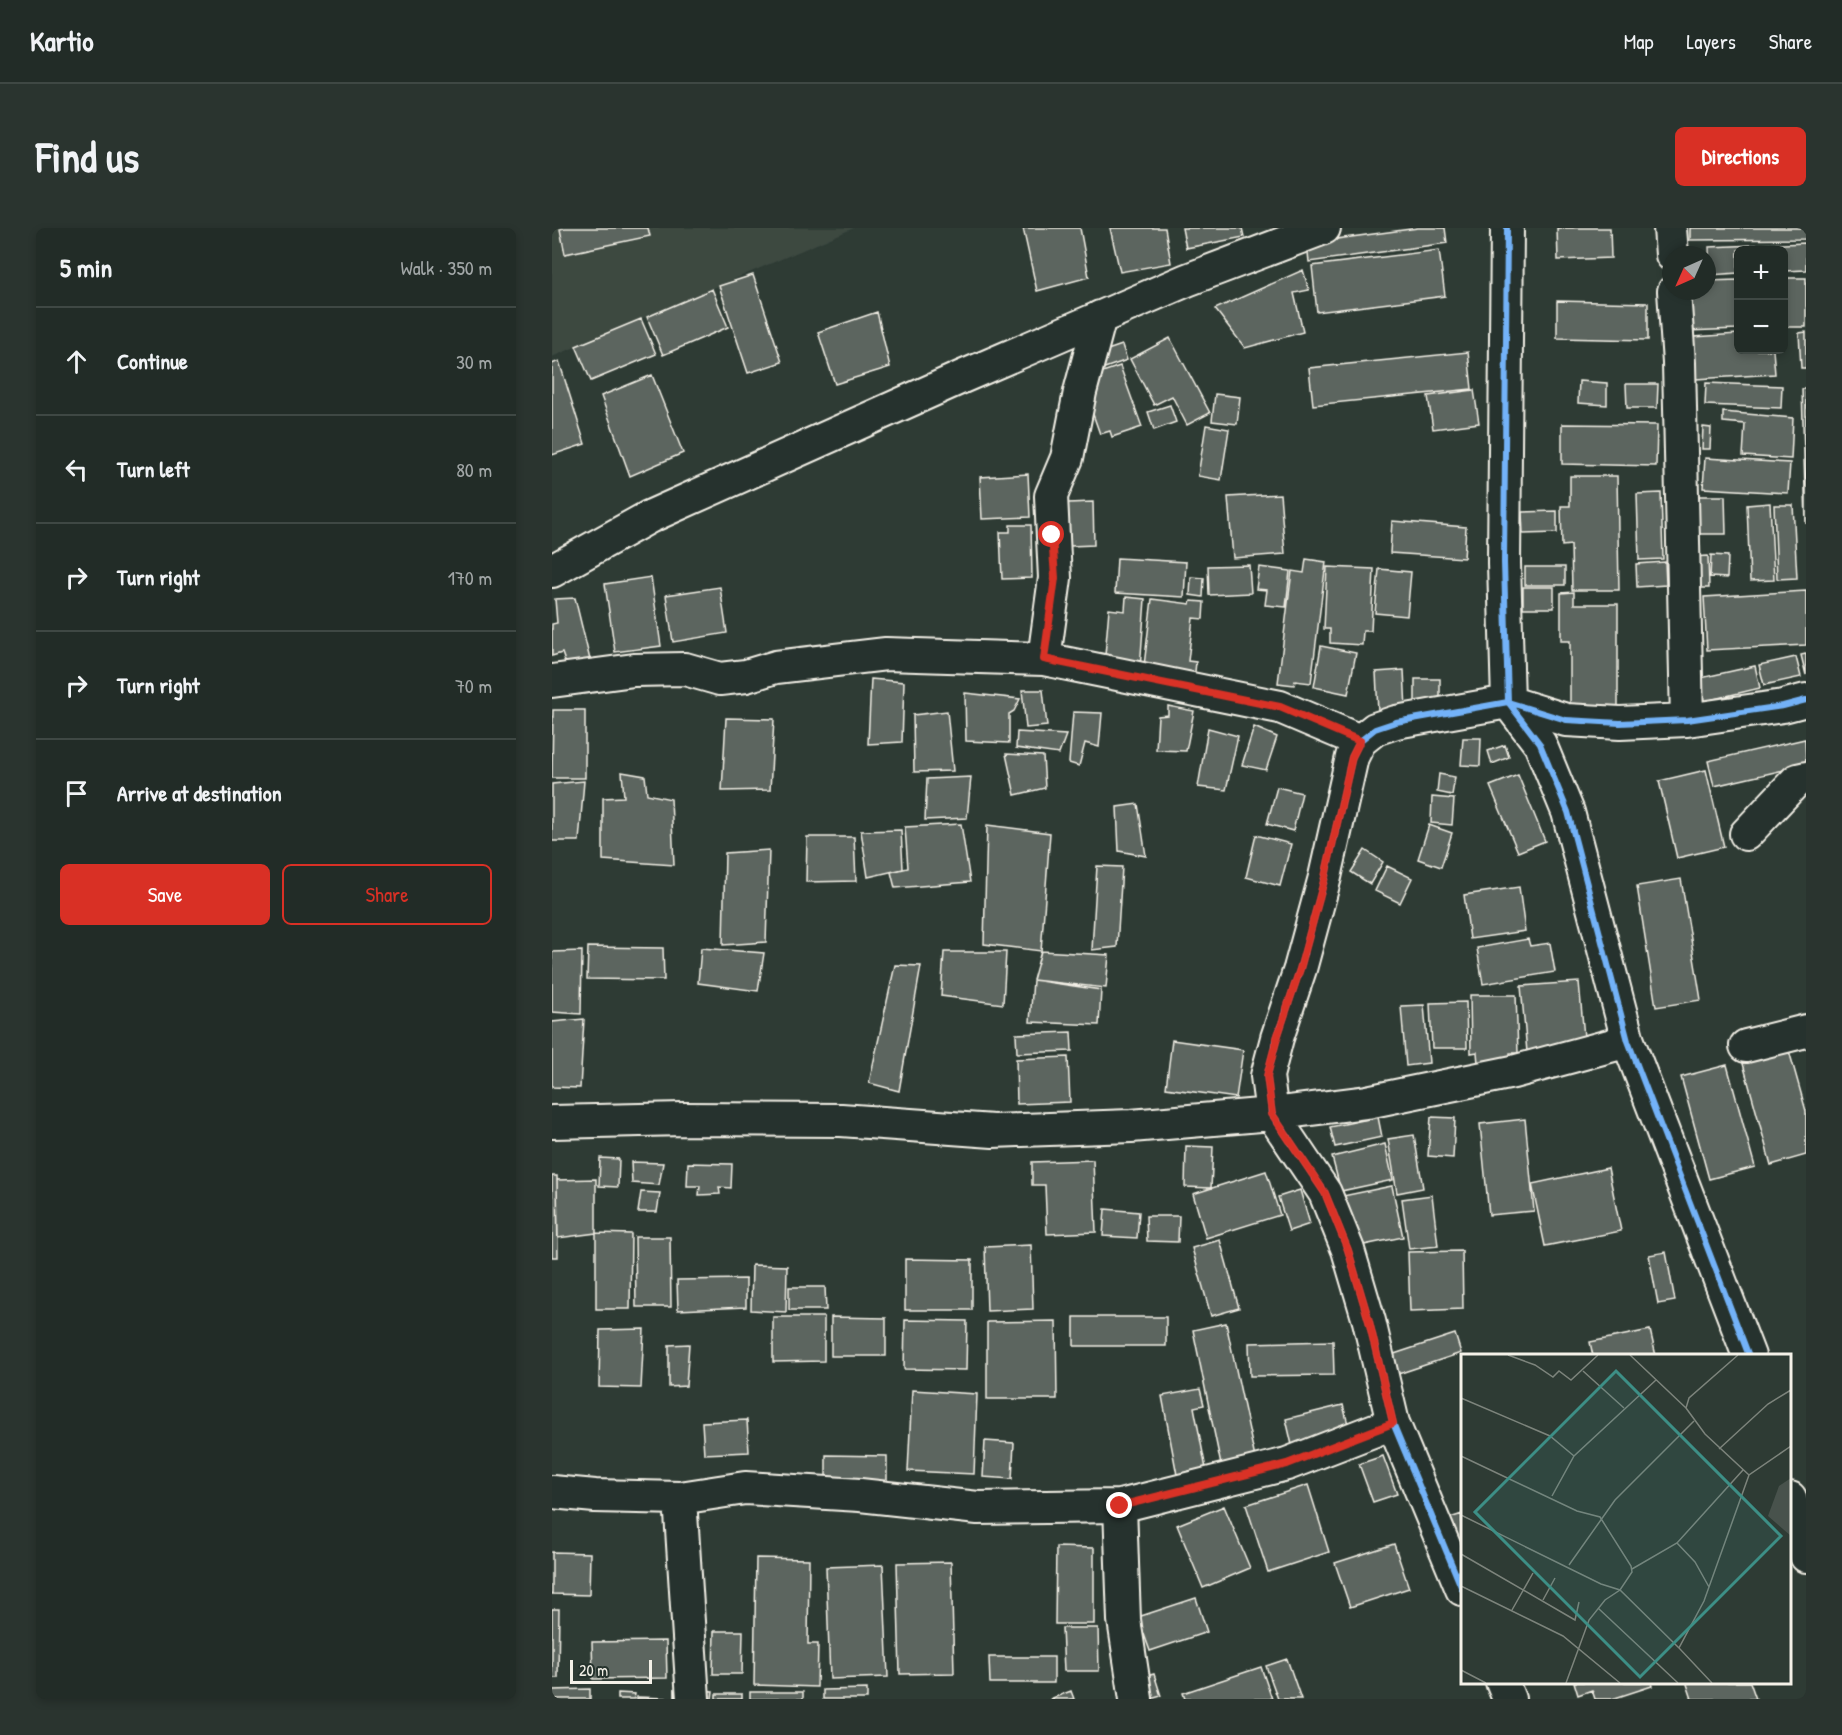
<!DOCTYPE html>
<meta charset="utf-8">
<style>
:root{--surface:#222c27;--page:#2a342f;--text:#f1f3f6;--muted:#a2a7a7;--line:#3f4844;--accent:#d93025}
body{margin:0;font-family:"Patrick Hand",sans-serif;background:var(--page);color:var(--text)}
.controls{position:absolute;right:18px;top:18px;display:grid;overflow:hidden;border-radius:9px;box-shadow:0 3px 9px #0003}
.controls button{width:54px;height:54px;display:grid;place-items:center;padding:0;border:0;border-bottom:2px solid var(--line);background:var(--surface);color:var(--text);font:30px sans-serif}
.compass{position:absolute;left:1110px;top:18px;width:54px;height:54px;border-radius:50%;background:var(--surface);box-shadow:0 3px 9px #0003;rotate:225deg}
.scale{position:absolute;left:18px;bottom:15px;width:82px;box-sizing:border-box;padding-left:6px;border:3px solid #f4f1e8;border-top:0;font-size:16px;line-height:21px;white-space:nowrap;color:#f4f1e8;-webkit-text-stroke:4px #26332d;paint-order:stroke}
.stop{position:absolute;width:18px;height:18px;margin:-14px;border:4px solid #d93025;border-radius:50%;background:#fff}
.stop.end{background:#d93025;border-color:#fff;box-shadow:0 2px 6px #0008}
.list{margin:0;padding:0;list-style:none}
h2{display:flex;justify-content:space-between;align-items:center;height:78px;margin:0;padding:0 24px;font-size:26px}
h2 small{font-size:20px;font-weight:400;color:var(--muted)}
.list li{display:grid;grid-template-columns:39px 1fr auto;gap:18px;align-items:center;box-sizing:border-box;height:108px;padding:0 24px;border-top:2px solid var(--line)}
.list b{display:block;font-size:22px;white-space:nowrap}
.list em{font-size:20px;font-style:normal;color:var(--muted)}
.actions{display:flex;gap:12px;padding:18px 24px}
.actions a{flex:1;padding:14px 0;border:2px solid var(--accent);border-radius:9px;text-align:center;font-size:21px;color:var(--accent)}
.actions .main{background:var(--accent);color:#fff}
.icon{flex:none;width:33px;height:33px;fill:none;stroke:currentColor;stroke-width:2;stroke-linecap:round;stroke-linejoin:round}
.map{position:relative;flex:none;width:1254px;height:1471px;overflow:hidden;border-radius:9px}
header{display:flex;align-items:center;gap:36px;box-sizing:border-box;height:84px;padding:0 30px;background:var(--surface);border-bottom:2px solid var(--line)}
header strong{font-size:28px}
nav{display:flex;gap:33px;margin-inline-start:auto;font-size:21px}
.intro{display:flex;align-items:center;justify-content:space-between;box-sizing:border-box;height:144px;padding:0 36px}
h1{margin:0;font-size:42px}
.button{padding:15px 27px;border-radius:9px;background:var(--accent);color:#fff;font-size:21px;font-weight:700}
main{display:flex;gap:36px;padding:0 36px}
aside{flex:1;background:var(--surface);border-radius:9px;box-shadow:0 3px 9px #0003}
.map>svg:first-child{display:block}
</style>
<header>
<strong>Kartio</strong>
<nav><a>Map</a><a>Layers</a><a>Share</a></nav>
</header>
<div class="intro"><h1>Find us</h1><a class="button">Directions</a></div>
<main>
<aside>
<h2>5 min<small>Walk · 350 m</small></h2>
<ul class="list">
<li><svg class="icon" aria-label="ahead" viewBox="0 0 24 24"><path d="M12 20V5M6 11l6-6 6 6"/></svg><div><b>Continue</b></div><em>30 m</em></li>
<li><svg class="icon" aria-label="left" viewBox="0 0 24 24"><path d="M17 20v-9H6M10 6l-5 5 5 5"/></svg><div><b>Turn left</b></div><em>80 m</em></li>
<li><svg class="icon" aria-label="right" viewBox="0 0 24 24"><path d="M7 20v-9h11M14 6l5 5-5 5"/></svg><div><b>Turn right</b></div><em>170 m</em></li>
<li><svg class="icon" aria-label="right" viewBox="0 0 24 24"><path d="M7 20v-9h11M14 6l5 5-5 5"/></svg><div><b>Turn right</b></div><em>70 m</em></li>
<li><svg class="icon" aria-label="arrive" viewBox="0 0 24 24"><path d="M6 21V4h12l-3 4 3 4H6"/></svg><div><b>Arrive at destination</b></div></li>
</ul>
<div class="actions"><a class="main">Save</a><a>Share</a></div>
</aside>
<div class="map">
<svg width="1254" height="1471" viewBox="0 0 1254 1471">
<rect width="100%" height="100%" fill="#2e3b34"/>
<filter id="ink" filterUnits="userSpaceOnUse"><feTurbulence type="fractalNoise" baseFrequency=".0167" numOctaves="2"/><feDisplacementMap in="SourceGraphic" scale="12" xChannelSelector="R" yChannelSelector="G"/><feConvolveMatrix kernelMatrix="1 2 1 2 8 2 1 2 1" color-interpolation-filters="sRGB"/></filter>
<g filter="url(#ink)">
<path fill="#3c4841" d="M0,0H302L0,129Z"/>
<path fill="#5c655e" stroke="#f4f1e8" stroke-width="1.5" d="M13,0H96L98,8L13,26L8,1Z
M471,0H528L537,49L485,63Z
M558,0H613L619,35L568,44Z
M630,0H690L692,9L634,20Z
M866,0H893L895,15L757,34L755,15Z
M1005,0H1058L1059,30L1006,32Z
M1138,0H1254V11L1138,12Z
M1254,15V42L1232,43V22H1186V45L1158,47L1157,19Z
M887,22L893,68L765,84L760,38Z
M751,42L757,62L742,65L751,104L693,120L663,81Z
M201,47L230,134L196,145L167,58Z
M1232,50H1254V99H1232Z
M1186,52V101L1135,103L1134,63H1155V53Z
M160,61L176,99L111,127L95,89Z
M1005,73L1096,75V112L1005,110Z
M325,84L338,139L283,156L266,104Z
M89,91L104,126L39,153L24,118Z
M1254,104V140H1249L1247,105Z
M1186,106V122H1221L1223,146L1144,151L1142,109Z
M618,110L658,185L635,197L620,168L602,177L578,131Z
M570,117L575,132L550,141L544,126Z
M916,124L920,161L761,177L757,140Z
M7,133L33,216L0,227V136Z
M568,138L590,199L560,209L558,203L548,206L532,161L539,148Z
M100,147L131,225L78,248L49,168Z
M1027,153L1055,155V177L1026,175Z
M1154,155L1230,158L1229,180L1153,177Z
M1074,156H1106L1105,180H1075Z
M1250,161H1254V296Z
M922,162L927,195L881,201L876,168Z
M663,166L688,169L685,196L660,193Z
M618,177L624,194L602,202L596,184Z
M1171,184L1241,190L1239,231L1191,228L1193,196L1171,194Z
M1010,196L1105,197L1104,238L1010,236Z
M654,197L677,201L669,252L646,248Z
M1151,199L1159,200L1158,221H1150Z
M1153,230L1238,235L1236,265L1151,260Z
M476,246L478,289L430,291L428,249Z
M1018,248H1065L1067,362H1020L1019,317L1010,318L1009,278H1018Z
M1109,265L1111,331L1087,332L1085,266Z
M728,266L733,326L681,330L676,269Z
M1139,268H1173L1174,306H1140Z
M541,274L542,317L518,318L516,275Z
M1218,275L1222,352L1198,353L1195,277Z
M1222,277H1241L1245,350L1225,351Z
M1005,283V305L971,306L970,284Z
M840,293L914,299L912,330L838,325Z
M458,297H479L480,350L450,351L448,304H458Z
M1159,327L1176,328L1175,350L1158,349Z
M1156,328L1157,360H1140L1138,329Z
M565,330L634,334L632,369L563,365Z
M754,331L774,334L759,455L743,453L742,457L726,455L740,343L752,345Z
M1113,334L1114,357L1085,359L1084,336Z
M697,337L699,365L657,367L656,338Z
M707,339L738,343L734,379L713,377L715,362L704,361Z
M775,339L822,341L819,403H811L810,417L778,415V401H772Z
M973,339H1013V357H973Z
M827,341L859,344L855,388L823,385Z
M99,349L109,418L63,424L53,356Z
M639,349L652,350L651,369L638,367Z
M168,359L175,405L121,414L114,367Z
M971,359H1002V380H971Z
M1254,363V417L1155,422L1152,369Z
M1022,364V376H1066V480H1018V413H1009V365Z
M574,369L593,371L588,441L552,439L557,381L573,383Z
M23,370L39,436L16,442L10,425L0,428V396L5,395L3,371Z
M600,371L638,376L639,373L652,374L651,391L641,390L636,433L644,434L642,453L591,446Z
M769,418L804,425L796,466L762,459Z
M1254,426V447L1249,427Z
M1244,429L1249,449L1212,457L1207,437Z
M1203,438L1208,460L1149,474L1144,451Z
M852,442L854,482L826,484L824,444Z
M319,451L352,454L350,514L316,516Z
M863,451H888V475H863Z
M470,462H491L495,498L474,500Z
M413,465L468,471L462,483L457,486V515L414,513Z
M616,478L642,483L634,523L604,522L606,488L616,487Z
M1,482H33V550H0Z
M395,483L401,543L362,544L361,487Z
M521,484L550,485L547,519L533,515L527,538L517,535Z
M174,490L222,491L218,562L170,563Z
M702,499L725,509L714,542L690,537Z
M656,500L686,508L674,562L646,559Z
M465,504L514,507L507,526L464,520Z
M911,510H929L928,538L909,537Z
M1253,511L1254,537L1162,558L1156,533Z
M953,517L957,529L940,536L936,523Z
M454,526L491,528L493,560L463,567Z
M1154,542L1172,619L1125,630L1107,553Z
M70,544L93,548L95,566L119,571L122,637L51,632V570L72,569Z
M887,546L903,549L900,567L885,564Z
M966,547L993,613L966,624L938,558Z
M419,549L415,590L373,592L375,551Z
M32,553L27,613H0V556Z
M725,559L750,565L741,603L715,596Z
M880,569L902,571L900,597L879,595Z
M586,576L594,628L567,623L565,579Z
M409,596L418,654L343,660L339,644L356,640L353,599Z
M435,597L498,605L489,723L432,716Z
M877,597L900,605L889,639L866,631Z
M349,602L351,641L316,649L309,603Z
M704,607L739,616L728,658L694,649Z
M255,609H302L304,653L254,654Z
M217,622L214,714L171,717L173,625Z
M813,622L831,634L818,656L799,644Z
M545,638L570,639L565,719L540,722Z
M835,638L860,650L848,675L823,663Z
M1129,651L1149,772L1104,779L1085,658Z
M967,659L973,703L918,711L912,667Z
M976,711L978,718L998,715L1003,744L931,756L925,720Z
M36,719L111,720L112,752L35,751Z
M149,720L212,725L206,763L146,755Z
M30,723L29,786L0,784V724Z
M489,723L557,727L554,760L481,752Z
M392,724H454L451,776L389,768Z
M343,737L369,738L347,863L317,855Z
M481,752L549,762L547,797L478,794Z
M1027,754L1033,820L975,824L969,758Z
M918,767H964L966,825H958V835H926L925,824L919,825Z
M914,774L915,820H880L878,775Z
M872,777L877,835L854,838L849,778Z
M32,791L28,860L0,859V794Z
M519,804L520,823L465,825L464,806Z
M620,812L691,822L684,870L614,860Z
M1236,819L1254,883V927L1219,937L1190,832Z
M516,829L518,874L465,876L464,831Z
M1175,837L1203,939L1157,951L1129,849Z
M826,889L830,909L783,919L778,899Z
M879,889L903,890L901,930L876,928Z
M973,891L982,983L937,987L928,896Z
M862,907L871,960L845,965L836,911Z
M833,916L841,952L789,963L780,929Z
M634,918L661,919L659,960L633,959Z
M48,930L67,931L66,959L47,958Z
M541,932L544,1004L495,1006L493,957H480V934Z
M79,934L111,935L107,957L80,955Z
M136,935L180,936L179,960L167,959L168,966L147,967L148,958H135Z
M1056,940L1069,1003L993,1018L980,956Z
M714,943L728,987L654,1010L641,966Z
M0,948H5L6,1029H0Z
M44,951V1005L6,1010L5,952Z
M840,958L851,1009L802,1019L791,968Z
M748,962L758,996L737,1003L726,969Z
M89,964L108,965L105,984H86Z
M880,967L886,1018L857,1021L850,971Z
M553,981L587,984L585,1010L551,1008Z
M594,988H627L626,1014L595,1013Z
M44,1005L79,1006L78,1081H44Z
M83,1009H118L119,1079H84Z
M668,1012L687,1080L659,1088L640,1020Z
M479,1017L481,1081L435,1083L433,1019Z
M910,1023L911,1081L858,1083L856,1024Z
M1114,1024L1123,1073L1106,1076L1097,1027Z
M353,1031L420,1032V1082H353Z
M200,1037L235,1038L234,1084L199,1082Z
M194,1051V1079L126,1082L125,1052Z
M237,1059H273L274,1082H237Z
M221,1089H272V1133L221,1134Z
M279,1089L334,1090V1128H279Z
M522,1089H614V1118H522Z
M353,1092L415,1093L414,1142L352,1141Z
M504,1093L505,1171H435V1094Z
M674,1095L703,1230L669,1237L641,1102Z
M92,1101L89,1160L47,1159L48,1102Z
M1098,1102L1104,1128H1041L1038,1114Z
M903,1106L909,1125L843,1147L836,1128Z
M781,1113L782,1147L698,1148L697,1115Z
M137,1116L134,1158L117,1159V1117Z
M648,1161L652,1177L642,1179L654,1241L625,1247L610,1168Z
M360,1162L425,1166L422,1246L356,1243Z
M791,1177L798,1204L740,1217L734,1191Z
M195,1192L197,1224L152,1226L150,1194Z
M433,1213L462,1215L460,1251L431,1249Z
M274,1227L335,1228V1253L274,1252Z
M831,1228L845,1266L821,1274L807,1236Z
M756,1257L777,1324L716,1344L694,1277Z
M672,1278L698,1340L651,1360L625,1297Z
M910,1286V1334L895,1291Z
M842,1316L857,1360L798,1379L783,1335Z
M504,1319L542,1320V1396H503Z
M0,1324L38,1325L37,1367L0,1366Z
M204,1330L257,1331L256,1416H266L265,1459L202,1457Z
M399,1334L402,1445L348,1446L345,1335Z
M331,1337L336,1449L278,1451L274,1339Z
M644,1370L655,1404L598,1423L586,1389Z
M0,1381H7L6,1450H0Z
M510,1400H546L547,1443H512Z
M162,1403H191L190,1446H161Z
M114,1413L115,1450L41,1451L40,1414Z
M437,1429H502V1455H438Z
M735,1431L749,1471H726L714,1438Z
M709,1439L720,1471H633L631,1465Z
M602,1446L609,1468L599,1471L584,1451Z
M1022,1454H1099L1100,1458L1060,1471H1043L1040,1462L1026,1467Z
M1138,1454H1198L1204,1471H1140L1135,1456Z
M38,1461V1471H0V1462Z
M123,1461L161,1463L160,1471H123Z
M315,1461V1471H271V1462Z
M519,1463L522,1471H498Z
M198,1464H251V1471H198Z
M66,1465L83,1466L82,1471H66Z
M164,1466H190V1471H164Z
M85,1469L114,1470V1471H85Z"/>
<g fill="none" stroke-linecap="round" stroke-linejoin="round">
<defs>
<path id="minor" d="M955,0L952,335L956,474L988,516L1016,584L1076,813L1197,1128
M1118,0L1120,27
M1122,63L1127,135L1135,492
M0,343L97,289L410,149L635,52L772,0
M492,431L503,350L499,268L515,230L528,164L548,89
M0,453L82,442L133,441L168,451L194,448L224,439L334,426L492,431L728,479L808,513
M1194,606L1245,552L1254,550
M1194,818L1254,803
M0,894L132,891L289,892L441,903L579,898L720,886L815,874L961,844L1076,813
M0,1264L43,1268L128,1270L193,1260L308,1267L426,1280L568,1278L735,1236L841,1195
M128,1270L141,1471
M1238,1270L1254,1328
M568,1278L572,1392L584,1471
M910,1361L841,1195L817,1093L796,1022L773,965L720,886L715,848L725,810L748,741L773,649L800,529L808,513L823,501L844,494L956,474L1014,492L1068,495L1135,492L1231,478L1254,472
M950,1454L957,1471"/>
</defs>
<use href="#minor" stroke="#f4f1e8" stroke-width="36"/>
<use href="#minor" stroke="#26332d" stroke-width="32"/>
<defs>
<path id="cycleway" d="M955,0L952,335L956,474L988,516L1016,584L1076,813L1197,1128
M910,1361L841,1195L817,1093L796,1022L773,965L720,886L715,848L725,810L748,741L773,649L800,529L808,513L823,501L844,494L956,474L1014,492L1068,495L1135,492L1231,478L1254,472"/>
</defs>
<use href="#cycleway" stroke="#26332d" stroke-width="10"/>
<use href="#cycleway" stroke="#73b2f8" stroke-width="6"/>
</g>
</g>
<g fill="none" stroke-linecap="round" stroke-linejoin="round" filter="url(#ink)">
<path stroke="#d93025" stroke-width="8" d="M500,307L503,350L492,431L728,479L808,513L800,529L773,649L748,741L725,810L715,848L720,886L773,965L796,1022L817,1093L841,1195L735,1236L568,1278"/>
</g>
<g transform="translate(909 1126)">
<rect width="330" height="330" fill="#2e3b34"/>
<path d="M330,124V182L307,162L318,132Z" fill="#48524c"/>
<path fill="none" stroke="#7d847c" stroke-width="1.5" d="M47,1L74,11L92,23L98,17L110,26L137,1M169,1L225,54M277,1L228,44L225,54L244,80L288,121M122,17L163,54M0,44L89,82L113,102M258,95L307,50L330,36M0,102L116,157L139,163L170,212L171,218L159,236L144,246L128,266L105,329M91,142L113,102L195,26M0,161L140,230L159,236L218,294M216,189L234,208L248,233M0,200L114,266L118,248M108,211L154,146L233,67M171,215L216,189L282,116M0,232L102,282L159,329M82,246L94,224M137,254L217,329M51,256L72,219M0,316L25,329M251,329L218,294L243,247L288,121L330,92"/>
<path fill="#3d8f86" fill-opacity="0.15" stroke="#3d8f86" stroke-width="3" d="M155,17L320,182L179,323L14,158Z"/>
<rect width="330" height="330" fill="none" stroke="#f4f1e8" stroke-width="3"/>
</g>
</svg>
<div class="controls">
<button>+</button>
<button>−</button>
</div>
<svg class="compass" viewBox="-18 -18 36 36"><path d="M0-13l5 13h-10z" fill="#e53935"/><path d="M0 13l5-13h-10z" fill="#a2a7a7"/></svg>
<div class="scale">20 m</div>
<div class="stop" style="left:500px;top:307px"></div>
<div class="stop end" style="left:568px;top:1278px"></div>
</div>
</main>
